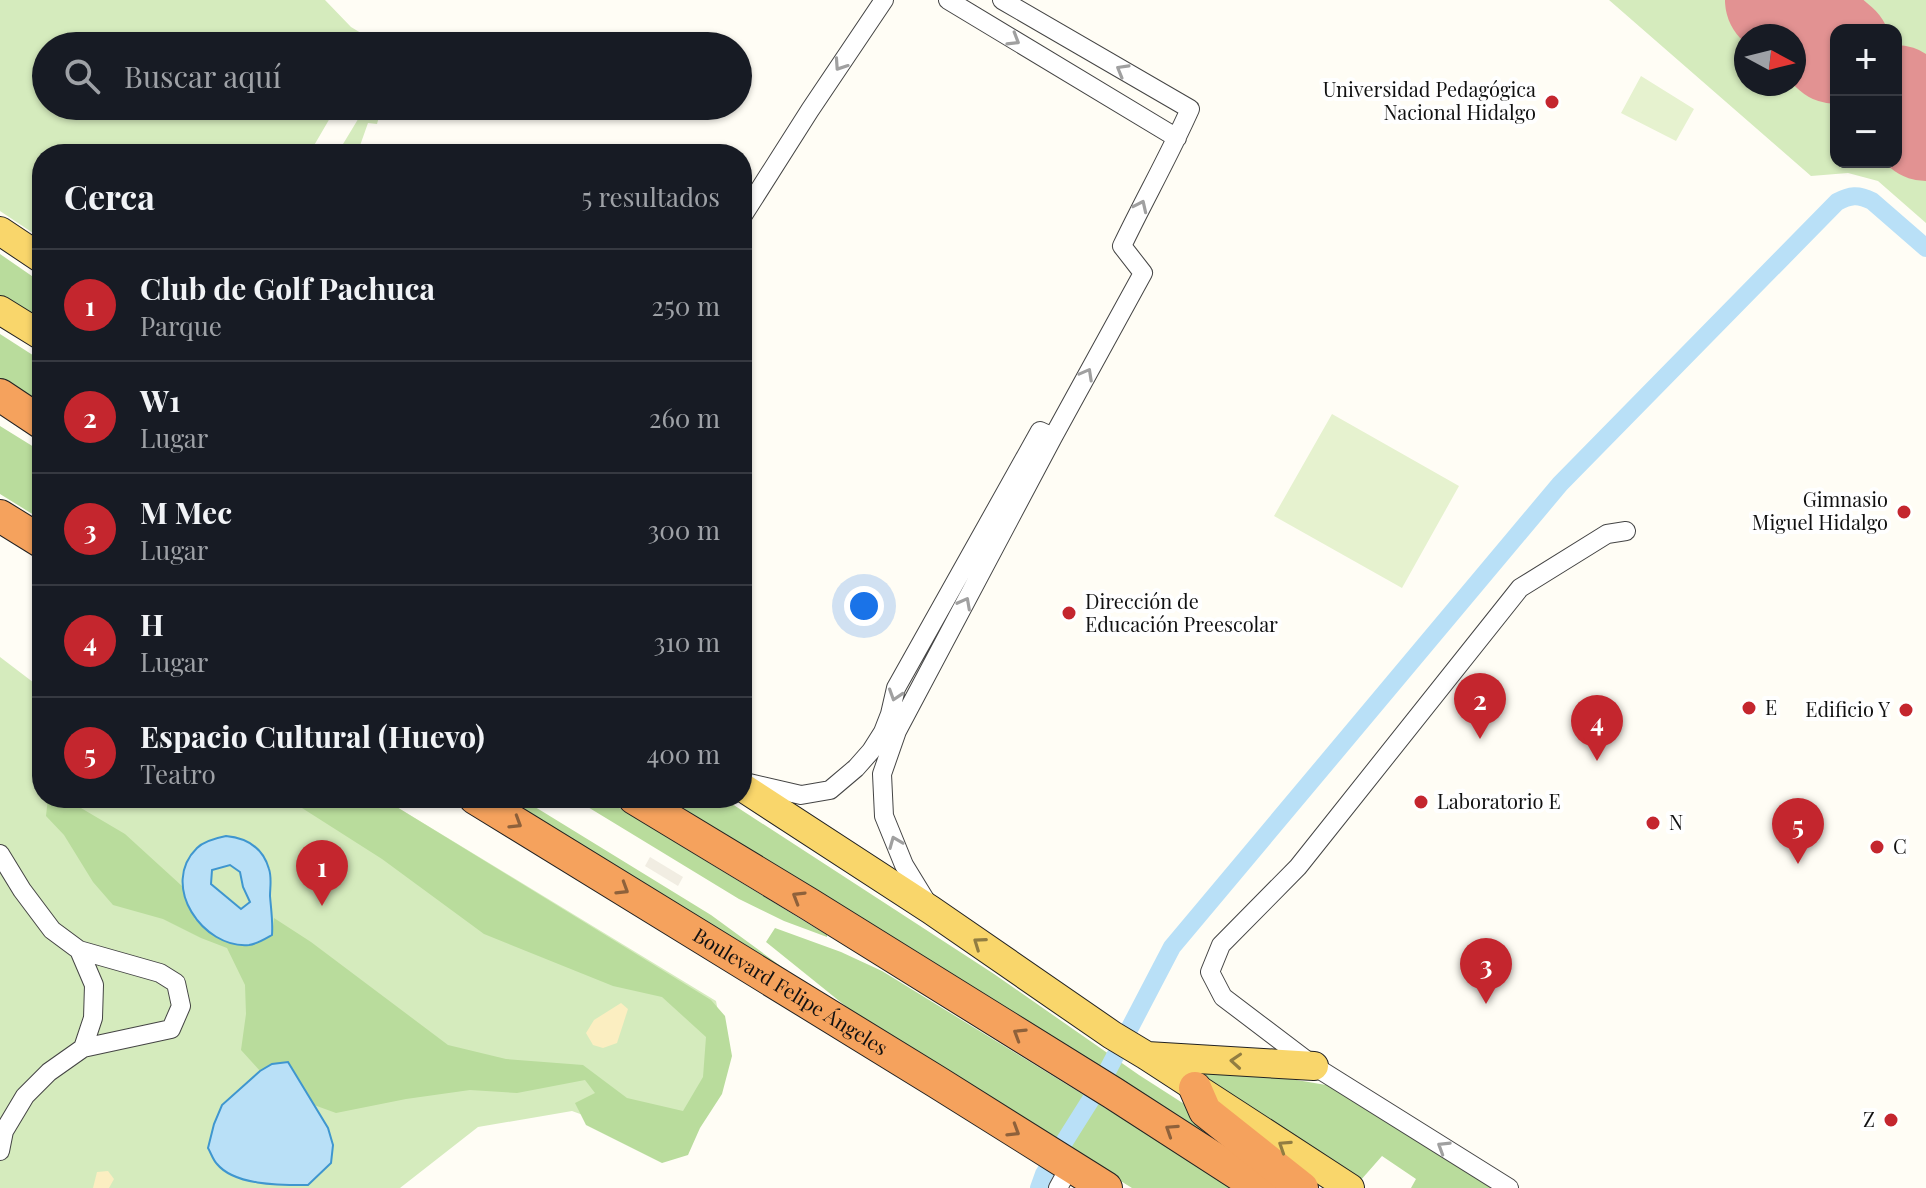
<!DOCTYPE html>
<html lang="es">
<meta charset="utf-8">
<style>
:root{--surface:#171b24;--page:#242831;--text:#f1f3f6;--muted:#9ea1a6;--line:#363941;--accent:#c4262e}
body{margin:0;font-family:"Playfair Display",serif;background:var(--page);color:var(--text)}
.controls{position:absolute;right:24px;top:24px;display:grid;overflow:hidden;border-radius:16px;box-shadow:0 2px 6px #0004}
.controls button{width:72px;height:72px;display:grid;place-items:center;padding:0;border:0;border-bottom:2px solid var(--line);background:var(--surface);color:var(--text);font:40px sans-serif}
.compass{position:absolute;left:1734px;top:24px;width:72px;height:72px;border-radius:50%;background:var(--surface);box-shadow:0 2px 6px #0004;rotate:97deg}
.you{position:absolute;left:864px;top:606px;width:28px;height:28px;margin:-20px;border:6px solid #fff;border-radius:50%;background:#1a73e8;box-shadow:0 0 0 12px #1a73e833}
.badge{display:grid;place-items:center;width:52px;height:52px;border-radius:50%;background:var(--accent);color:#fff;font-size:26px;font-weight:700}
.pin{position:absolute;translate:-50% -66px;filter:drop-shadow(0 2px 4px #0008)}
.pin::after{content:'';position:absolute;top:42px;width:28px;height:24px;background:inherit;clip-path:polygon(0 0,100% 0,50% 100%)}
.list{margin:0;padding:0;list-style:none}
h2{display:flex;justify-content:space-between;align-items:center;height:104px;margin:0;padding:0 32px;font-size:34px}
h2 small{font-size:26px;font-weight:400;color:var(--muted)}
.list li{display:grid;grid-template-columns:52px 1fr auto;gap:24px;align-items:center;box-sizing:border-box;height:112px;padding:0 32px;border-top:2px solid var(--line)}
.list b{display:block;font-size:30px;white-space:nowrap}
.list p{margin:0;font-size:26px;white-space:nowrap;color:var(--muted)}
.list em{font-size:26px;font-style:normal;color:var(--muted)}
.icon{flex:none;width:44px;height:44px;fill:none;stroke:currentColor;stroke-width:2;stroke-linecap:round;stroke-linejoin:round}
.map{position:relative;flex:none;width:1926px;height:1188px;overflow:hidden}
.search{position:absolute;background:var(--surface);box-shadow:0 2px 6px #0004;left:32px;top:32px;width:720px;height:88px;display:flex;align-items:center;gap:20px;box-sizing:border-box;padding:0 28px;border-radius:44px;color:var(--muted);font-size:30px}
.panel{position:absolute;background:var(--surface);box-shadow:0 2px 6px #0004;left:32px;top:144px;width:720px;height:664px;border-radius:32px}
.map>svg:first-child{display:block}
</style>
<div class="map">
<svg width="1926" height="1188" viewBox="0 0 1926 1188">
<rect width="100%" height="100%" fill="#fffdf5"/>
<path fill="#d5ebbd" d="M0,0H325L351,27L376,42L373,46H46V106H337L309,154H42V239L0,211Z
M1609,0H1731L1772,36H1746V84H1794V55L1836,91V162H1896V143L1926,169V223L1878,181L1848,173L1811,176Z
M1828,0H1926V85L1896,59V30H1863Z
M366,106H382L377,124L368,123L357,154H337Z
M0,657L42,689V798H324L334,804L338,798H382L716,1001L727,1057L662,1144L572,1111L478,1127L400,1188H0Z"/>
<path fill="#b9dc9c" d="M0,254L42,283V330L0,303Z
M0,334L42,361V423L0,396Z
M0,426L42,452V520L0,494Z
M48,798H64L125,834L182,886L195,920L253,945L272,935L274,918L311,942L448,1045L506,1059L583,1065L627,1098L683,1111L703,1077L706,1037L662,997L613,986L484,934L382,859L302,808L281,798H324L334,804L338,798H382L711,1000L725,1016L732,1056L722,1094L700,1128L688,1155L662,1163L586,1125L575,1103L595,1093L585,1080L517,1093L470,1090L406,1099L336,1113L314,1105L288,1062L272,1064L260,1071L241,1050L246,1014L245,985L227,948L201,938L163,919L113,905L93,882L64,835L46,816Z
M496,798H520L540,810L711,915L786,970L784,974Z
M573,798H603L827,935V937L784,921L739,899Z
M656,798H723L994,974L1139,1075L1217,1125L1280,1188Z
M775,928L841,952L882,971L1235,1188H1132L874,1029L766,942Z
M1172,1059L1332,1086L1494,1188H1411L1416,1179L1382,1156L1360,1181Z"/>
<path fill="#fbeec1" d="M621,1003L628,1009L617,1043L603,1048L593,1045L586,1033L594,1020Z
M108,1171L114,1179L109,1188H93L97,1172Z"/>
<path fill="#e6f2cf" d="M1641,76L1694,109L1676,141L1621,113Z
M1332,414L1459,486L1402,588L1274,516Z"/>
<path fill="#f1ede2" d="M650,857L683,877L678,886L645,866Z"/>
<path fill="#b9e0f7" stroke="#3f96cf" stroke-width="2" fill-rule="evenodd" d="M226,836C247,838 263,848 269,869C272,878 270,887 270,896C271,909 273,921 272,935C265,939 257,944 249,945C203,949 159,885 197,848C204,841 216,838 226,836ZM230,865L240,872L243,887L250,902L241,909L211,884L212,870Z
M288,1062L328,1128L333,1145L331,1163L308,1185C282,1185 235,1186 217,1164C213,1160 211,1153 208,1148L214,1124L222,1105L260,1071L272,1064Z"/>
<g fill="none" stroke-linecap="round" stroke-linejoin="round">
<path stroke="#b9e0f7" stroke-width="18" d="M1039,1188L1044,1174L1100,1085L1172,947L1560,484L1837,202C1850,195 1858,194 1872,201L1926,248"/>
<path stroke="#e29292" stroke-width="110" d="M1780,0L1836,49
M1896,100L1926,126"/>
<defs>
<path id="street" d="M948,0L1177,138
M742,217L810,110L884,0
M745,782L801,795L830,790L856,768L871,751L883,732L890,714L896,688L1040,431L1053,437
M0,854L22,890L52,930L79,950L94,985L93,1018L83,1048L49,1072L25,1096L4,1131L0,1151
M926,901L904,865L884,816L882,774L897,731L1053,437L1143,273L1122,246C1144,200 1169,156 1190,109L1002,0
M79,950L160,973L176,983L181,1006L171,1029L83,1048
M1058,1188L1070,1166
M1509,1188L1314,1066L1223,997L1210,972L1221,945L1298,867L1520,588L1607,534L1626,531"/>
<path id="primary" d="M0,231L42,259
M0,310L42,336
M742,787L931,910L1112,1035L1147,1056L1350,1188
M1147,1056L1314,1066"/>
<g id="highway">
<path d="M0,395L42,423"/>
<path d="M0,516L42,542"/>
<path id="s1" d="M475,798L937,1082L1106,1188"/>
<path d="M634,798L809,904L1113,1093L1260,1188"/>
<path d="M1195,1088L1205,1111L1302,1188"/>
</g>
</defs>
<use href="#street" stroke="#444" stroke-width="20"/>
<use href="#primary" stroke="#222" stroke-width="30"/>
<use href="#highway" stroke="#222" stroke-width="34"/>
<use href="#street" stroke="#fff" stroke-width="18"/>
<use href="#primary" stroke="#f9d66b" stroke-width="28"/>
<use href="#highway" stroke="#f5a25d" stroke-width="32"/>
</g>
<defs><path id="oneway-chevron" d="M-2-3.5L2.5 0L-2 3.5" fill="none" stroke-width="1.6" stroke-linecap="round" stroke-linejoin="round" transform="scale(2)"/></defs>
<g stroke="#a0a0a0">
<use href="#oneway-chevron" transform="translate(1014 40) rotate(31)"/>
<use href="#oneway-chevron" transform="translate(840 65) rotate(124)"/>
<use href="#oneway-chevron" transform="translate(1122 70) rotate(-150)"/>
<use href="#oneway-chevron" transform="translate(1141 206) rotate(-65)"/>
<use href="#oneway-chevron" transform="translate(1087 374) rotate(-61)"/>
<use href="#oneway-chevron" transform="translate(965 603) rotate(-62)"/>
<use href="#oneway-chevron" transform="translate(895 695) rotate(108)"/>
<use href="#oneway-chevron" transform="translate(895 842) rotate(-112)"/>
<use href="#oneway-chevron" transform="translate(1443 1147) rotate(-148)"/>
</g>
<g stroke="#8e613b">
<use href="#oneway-chevron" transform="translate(516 823) rotate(32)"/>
<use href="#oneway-chevron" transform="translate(623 889) rotate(32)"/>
<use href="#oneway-chevron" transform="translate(798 897) rotate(-149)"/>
<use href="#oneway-chevron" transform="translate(1019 1034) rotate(-148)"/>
<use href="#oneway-chevron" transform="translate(1171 1130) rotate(-147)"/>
<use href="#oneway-chevron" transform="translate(1014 1131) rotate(32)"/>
</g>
<g stroke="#917d42">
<use href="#oneway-chevron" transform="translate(979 943) rotate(-145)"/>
<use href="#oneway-chevron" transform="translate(1236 1061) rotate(-176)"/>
<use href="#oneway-chevron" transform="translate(1284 1146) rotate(-147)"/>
</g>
<g fill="#c4262e" stroke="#fff" stroke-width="3">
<circle cx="1552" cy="102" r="8"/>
<circle cx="1904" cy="512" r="8"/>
<circle cx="1069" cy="613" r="8"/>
<circle cx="1749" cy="708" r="8"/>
<circle cx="1906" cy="710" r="8"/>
<circle cx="1421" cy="802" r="8"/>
<circle cx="1653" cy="823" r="8"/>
<circle cx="1877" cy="847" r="8"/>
<circle cx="1891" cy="1120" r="8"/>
</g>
<g text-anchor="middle" stroke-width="8" stroke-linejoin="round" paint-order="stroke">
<g font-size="20" fill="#111" stroke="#fff" text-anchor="start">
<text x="1536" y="97" text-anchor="end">Universidad Pedagógica<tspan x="1536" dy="23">Nacional Hidalgo</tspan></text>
<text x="1888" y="507" text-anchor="end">Gimnasio<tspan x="1888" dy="23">Miguel Hidalgo</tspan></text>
<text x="1085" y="609">Dirección de<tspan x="1085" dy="23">Educación Preescolar</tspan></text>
<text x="1765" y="715">E</text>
<text x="1890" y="717" text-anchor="end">Edificio Y</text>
<text x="1437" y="809">Laboratorio E</text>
<text x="1669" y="830">N</text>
<text x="1893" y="854">C</text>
<text x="1875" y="1127" text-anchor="end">Z</text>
</g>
<g font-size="20" fill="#111" stroke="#fff">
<text dy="7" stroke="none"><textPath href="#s1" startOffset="370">Boulevard Felipe Ángeles</textPath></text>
</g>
</g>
</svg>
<div class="controls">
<button>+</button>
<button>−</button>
</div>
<svg class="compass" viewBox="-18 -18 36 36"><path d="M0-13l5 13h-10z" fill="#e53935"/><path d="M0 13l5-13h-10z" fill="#9ea1a6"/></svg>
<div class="you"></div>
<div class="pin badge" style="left:322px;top:906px">1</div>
<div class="pin badge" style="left:1480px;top:739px">2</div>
<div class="pin badge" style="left:1486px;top:1004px">3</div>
<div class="pin badge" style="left:1597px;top:761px">4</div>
<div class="pin badge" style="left:1798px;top:864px">5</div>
<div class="search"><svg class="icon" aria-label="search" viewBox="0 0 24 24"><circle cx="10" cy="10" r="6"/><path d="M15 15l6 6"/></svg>Buscar aquí</div>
<section class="panel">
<h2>Cerca<small>5 resultados</small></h2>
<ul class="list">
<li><span class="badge">1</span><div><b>Club de Golf Pachuca</b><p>Parque</p></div><em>250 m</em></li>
<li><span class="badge">2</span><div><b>W1</b><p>Lugar</p></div><em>260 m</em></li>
<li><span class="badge">3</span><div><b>M Mec</b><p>Lugar</p></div><em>300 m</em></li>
<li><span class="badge">4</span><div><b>H</b><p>Lugar</p></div><em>310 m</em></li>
<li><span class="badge">5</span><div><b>Espacio Cultural (Huevo)</b><p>Teatro</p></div><em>400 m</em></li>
</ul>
</section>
</div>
